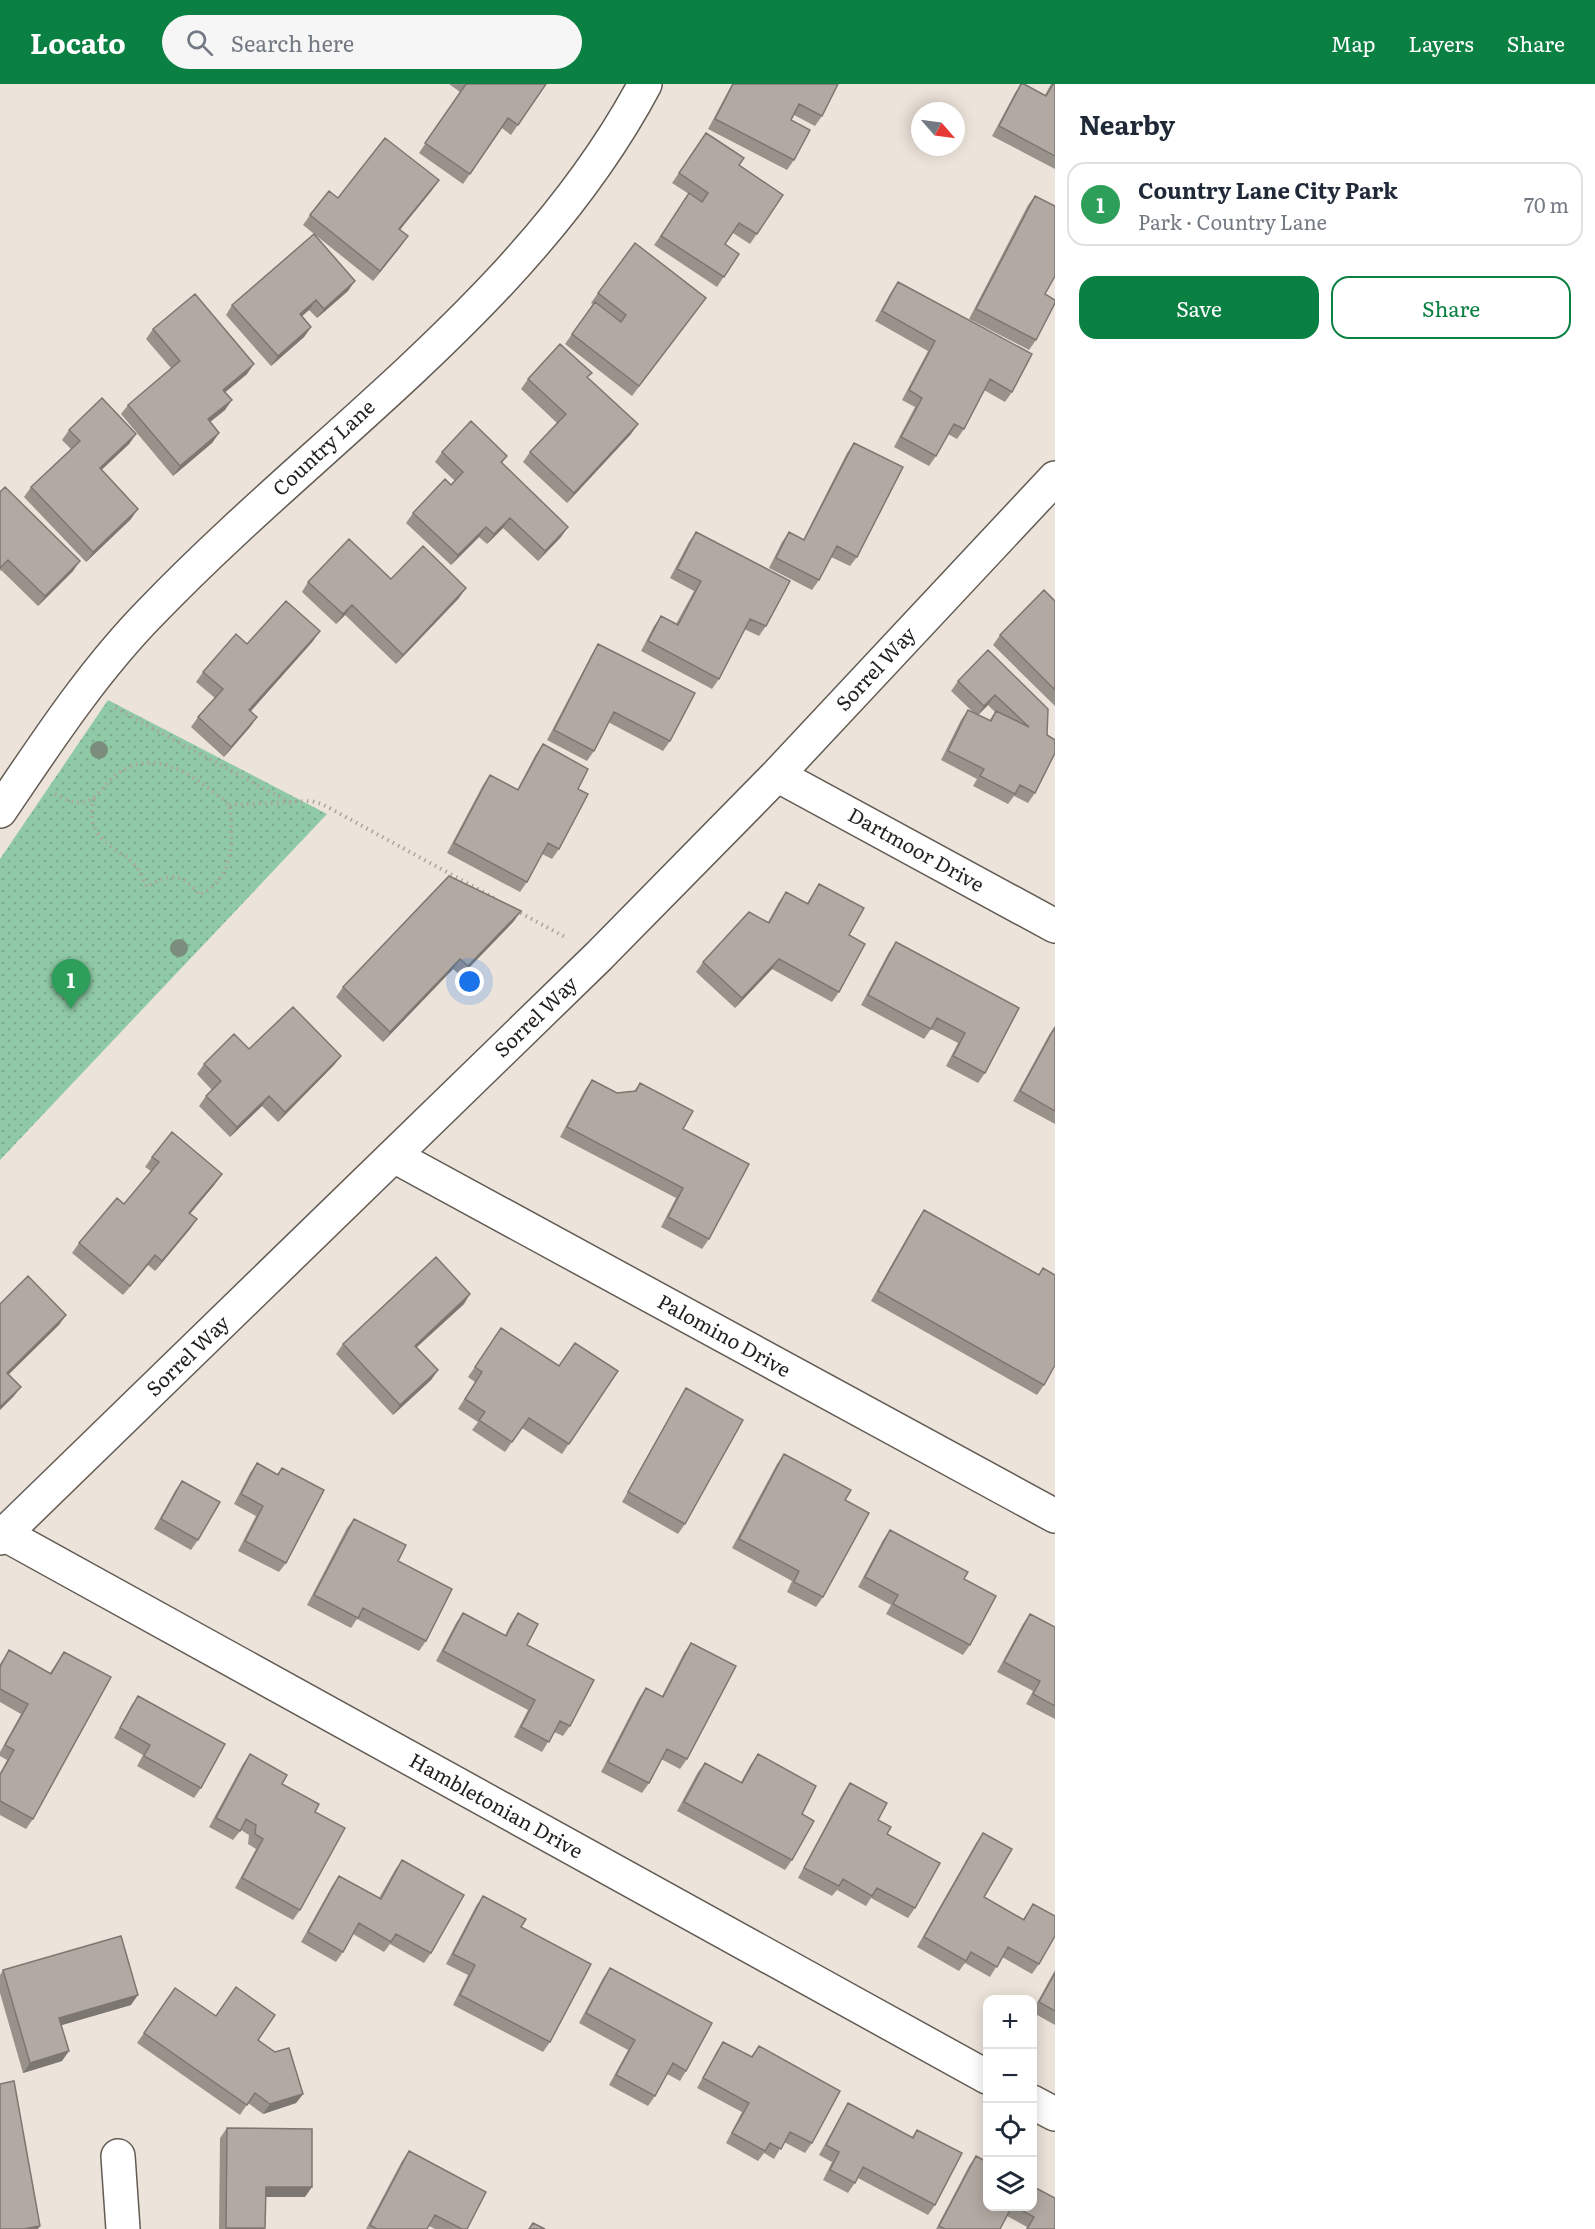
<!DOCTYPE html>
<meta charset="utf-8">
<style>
:root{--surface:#fff;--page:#f6f6f7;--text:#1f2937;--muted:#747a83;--line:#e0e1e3;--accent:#0b8043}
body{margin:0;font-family:Literata,serif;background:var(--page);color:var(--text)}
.controls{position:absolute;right:18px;bottom:18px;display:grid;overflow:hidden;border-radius:12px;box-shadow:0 3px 15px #0003}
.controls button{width:54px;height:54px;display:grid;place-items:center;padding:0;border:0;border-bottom:2px solid var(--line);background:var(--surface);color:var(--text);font:30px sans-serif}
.compass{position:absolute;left:911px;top:18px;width:54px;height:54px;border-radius:50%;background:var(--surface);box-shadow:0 3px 15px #0003;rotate:118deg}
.you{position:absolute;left:470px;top:898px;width:21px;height:21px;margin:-15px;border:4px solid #fff;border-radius:50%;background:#1a73e8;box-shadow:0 0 0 9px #1a73e833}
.badge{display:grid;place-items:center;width:39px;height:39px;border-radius:50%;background:var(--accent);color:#fff;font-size:20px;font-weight:700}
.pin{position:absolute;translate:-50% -50px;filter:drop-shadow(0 2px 3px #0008)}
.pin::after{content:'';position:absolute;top:32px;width:21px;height:18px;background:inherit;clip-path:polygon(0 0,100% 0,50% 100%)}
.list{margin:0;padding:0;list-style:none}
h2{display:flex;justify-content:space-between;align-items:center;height:78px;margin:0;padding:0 24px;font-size:26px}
h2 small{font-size:20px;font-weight:400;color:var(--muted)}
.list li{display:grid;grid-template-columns:39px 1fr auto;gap:18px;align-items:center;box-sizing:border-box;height:84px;margin:0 12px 12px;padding:0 12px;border:2px solid var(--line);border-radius:18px}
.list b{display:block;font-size:22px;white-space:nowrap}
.list p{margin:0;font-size:20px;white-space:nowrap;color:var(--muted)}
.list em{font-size:20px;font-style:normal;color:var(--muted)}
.actions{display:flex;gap:12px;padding:18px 24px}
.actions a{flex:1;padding:14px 0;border:2px solid var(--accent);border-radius:18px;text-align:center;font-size:21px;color:var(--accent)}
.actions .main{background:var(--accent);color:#fff}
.icon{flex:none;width:33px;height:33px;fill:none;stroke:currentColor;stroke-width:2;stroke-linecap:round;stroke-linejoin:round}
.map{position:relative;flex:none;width:1055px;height:2145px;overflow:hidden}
header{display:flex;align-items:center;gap:36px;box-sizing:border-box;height:84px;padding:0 30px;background:var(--accent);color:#fff}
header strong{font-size:28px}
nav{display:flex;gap:33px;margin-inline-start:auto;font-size:21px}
.search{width:420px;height:54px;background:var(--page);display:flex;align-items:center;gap:15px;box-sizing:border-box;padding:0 21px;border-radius:33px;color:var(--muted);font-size:22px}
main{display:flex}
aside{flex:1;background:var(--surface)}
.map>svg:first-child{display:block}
</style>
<header>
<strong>Locato</strong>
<div class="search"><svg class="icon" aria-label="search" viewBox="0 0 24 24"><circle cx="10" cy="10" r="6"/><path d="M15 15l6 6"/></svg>Search here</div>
<nav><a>Map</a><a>Layers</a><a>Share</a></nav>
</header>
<main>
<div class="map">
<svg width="1055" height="2145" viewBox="0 0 1055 2145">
<defs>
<pattern id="park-dots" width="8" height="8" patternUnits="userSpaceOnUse" patternTransform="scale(1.5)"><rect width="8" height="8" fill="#90c9a6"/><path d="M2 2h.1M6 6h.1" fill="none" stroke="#7cac8e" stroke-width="1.8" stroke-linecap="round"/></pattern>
</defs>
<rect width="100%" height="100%" fill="#ece3da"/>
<path fill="url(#park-dots)" d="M108,616L327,730L0,1076V775Z"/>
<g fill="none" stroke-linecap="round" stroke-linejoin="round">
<defs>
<path id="minor" d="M777,691L1055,842
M0,727C46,659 93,587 151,528C317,355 531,215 645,0
M394,1072L1055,1432
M4,1450L987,1993
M0,1454L599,872L777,691L1055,394
M1032,2018L1055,2030
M118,2072L123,2145"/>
</defs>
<use href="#minor" stroke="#635c54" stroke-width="36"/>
<path stroke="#aca59e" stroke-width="4" stroke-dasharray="1.5 4.5" stroke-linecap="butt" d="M115,624L291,719
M55,710C64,715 77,721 86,718C97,714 107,697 117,690C157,661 199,695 229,721C234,755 235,794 199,811C182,788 170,789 147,803C143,793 137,782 129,775C126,772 121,770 117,767C96,753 86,737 95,712
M229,721L311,717L322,720L498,816
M515,826L567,854"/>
<use href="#minor" stroke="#fff" stroke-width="33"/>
</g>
<g fill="#7b8d7c">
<circle cx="99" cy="666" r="9"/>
<circle cx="179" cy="864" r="9"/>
</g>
<path fill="#99928b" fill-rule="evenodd" d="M449,0H546L511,51L502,44L463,100L419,69L460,8Z
M732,0H838L822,32L815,42L794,31L791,36L794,76L787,86L708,45Z
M1021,0L1045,11L1051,0H1055V85L992,52L1015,9Z
M706,49L739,81L783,111L750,160L733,149L725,160L739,170L717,203L654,161L689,110L672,99Z
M432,106L400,146L401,162L373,197L303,141L310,131L338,114Z
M1035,112L1036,256L1029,266L969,235L1028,121Z
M898,198L1012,308L1005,318L984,306L964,345L957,355L948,350L936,372L929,382L894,363L915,323L902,316L928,267L875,237L891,208Z
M348,207L317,234L309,226L302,232L311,243L304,253L271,282L226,231L232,221Z
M598,209L706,214L632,312L565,260L593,220L591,219Z
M153,245L247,290L225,308V326L210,338L219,349L212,359L173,392L121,330L128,321L171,284L146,255Z
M588,294L631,350L567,419L523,378L530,368L557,339L521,305L528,295Z
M69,346L136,350L129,360L101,386L131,435L86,478L24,413L31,403L71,365L62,356Z
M854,359L857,473L850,482L831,473L819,496L812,506L769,484L782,458L789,448L803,456L847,369Z
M442,368L507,372L502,379L561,453L538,477L503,444L487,460L479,453L451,481L406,439L413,429L451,401L455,397L435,378Z
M0,408L73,487L38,522L1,486L0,487Z
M696,448L766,542L759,552L744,545L719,595L712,605L641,567L654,542L661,532L676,540L694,507L670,494L689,458Z
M391,495L459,514L396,580L345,531L336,540L302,508L308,498Z
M1055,517V622L993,561L1000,551Z
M313,557L251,627L257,633L250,643L224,673L191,643L198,633L215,614L196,598L203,588L247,560Z
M598,560L670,657L663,667L608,638L594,667L587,677L547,656L592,570Z
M958,597L1048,625L1035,709L1028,719L1014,712L1008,720L973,702L977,695L941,676L961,636L968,626L974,629L951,607ZM988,621L995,628L989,637L978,631Z
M543,660L578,705L559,765L552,775L542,770L527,798L520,808L447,769L483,701L490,691L517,706L536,670Z
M819,800L849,851L839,908L832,918L772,885L735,924L696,888L703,878L768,838L779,818L786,808L807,819Z
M514,837L461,892L453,885L383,958L336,913L343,903Z
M896,858L1019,924L985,989L978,999L946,982L958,959L931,945L924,955L861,921L889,868Z
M1055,942V1040L1013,1017L1049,951Z
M249,965L341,972L334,981L278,1038L262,1022L230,1053L199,1022L206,1012L212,1006L197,990L204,980Z
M592,996L617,1009L634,1007L640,999L683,1045L709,1155L702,1165L661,1143L676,1114L560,1053L585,1006Z
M152,1073L215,1100L190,1130L197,1135L190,1145L155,1187L148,1181L123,1211L72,1169L79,1159L124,1120L151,1087L145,1083Z
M924,1126L1038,1191L1043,1184L1044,1301L1037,1311L871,1217L917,1136Z
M464,1220L417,1263L438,1286L431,1296L393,1331L336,1270L343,1260Z
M501,1244L559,1282L618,1287L562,1370L522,1344L505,1368L472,1346L478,1338L458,1325L475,1298L468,1293Z
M686,1304L685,1440L678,1450L622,1418L680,1314Z
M784,1370L823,1513L816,1523L787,1508L792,1497L732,1464L777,1380Z
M257,1379L277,1390L282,1384L286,1479L279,1488L238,1467L256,1432L234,1420L250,1389Z
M182,1397L198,1456L191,1466L154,1445L175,1407Z
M354,1435L398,1477L426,1557L419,1567L357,1535L351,1544L307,1521L347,1444Z
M890,1446L970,1561L963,1571L886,1530L891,1521L858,1503L883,1456Z
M463,1529L505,1551L511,1539L518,1529L527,1561L570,1642L563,1652L554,1648L542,1668L514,1653L528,1626L436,1577L456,1539Z
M1030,1530L1055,1543V1635L1026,1620L1033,1607L997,1588L1023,1540Z
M691,1559L687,1675L680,1685L661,1675L649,1699L642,1709L601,1688L639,1614L646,1604L662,1612L684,1569Z
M9,1566L50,1589L64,1568L33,1735L26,1745L0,1731V1689L7,1676L0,1672V1668L21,1630L0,1618V1580Z
M138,1612L201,1704L194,1714L137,1682L143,1671L114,1654L131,1622Z
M250,1670L282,1700L315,1728L300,1826L293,1836L235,1804L256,1765L248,1760L249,1751L241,1746L233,1756L209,1743L243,1680Z
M758,1670L802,1730L792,1776L785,1786L677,1727L698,1688L705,1679L741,1698L751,1680Z
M850,1699L878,1736L887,1750L915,1824L908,1834L871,1814L866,1822L837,1806L832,1812L798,1794L843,1709Z
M983,1749L984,1813L1023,1835L1033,1820L1039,1880L1032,1890L1002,1873L990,1893L965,1879L959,1887L917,1863L976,1759Z
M402,1776L431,1869L424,1879L390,1860L384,1868L353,1850L343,1868L336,1878L301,1858L332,1802L339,1792L379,1814L395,1786Z
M483,1812L550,1958L543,1968L453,1921L468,1891L446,1880L476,1822Z
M610,1884L686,1987L680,1997L667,1990L655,2012L648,2022L609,2001L628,1966L579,1939L603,1894Z
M3,1886L131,1921L61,1941L62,1977L23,1989L0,1909V1891Z
M1055,1886V1941L1032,1928Z
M175,1904L216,1932L258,1956L303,2010L296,2019L263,2030L248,2019L240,2031L137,1959Z
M723,1958L751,1973L759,1962L812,2059L805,2069L784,2058L774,2075L764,2069L758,2077L726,2059L742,2028L697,2004L717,1967Z
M848,2019L912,2053L917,2046L935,2121L928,2131L858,2094L848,2109L823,2096L832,2078L819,2071L842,2029Z
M227,2044L305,2113H266L265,2145H219L220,2054Z
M409,2067L467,2145H435L429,2142L427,2145H366L402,2077Z
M976,2072L987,2122H1032L1055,2145H1026L1027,2143L1007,2132L1000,2145H936L969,2082Z"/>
<path fill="#7d7771" d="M439,96L432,106L392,155L399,145Z
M408,152L401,162L373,197L380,187Z
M355,197L348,207L317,234L324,225Z
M316,216L309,226L293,240L300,230Z
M311,243L304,253L271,282L278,272Z
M254,280L247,290L216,316L223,306Z
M232,316L225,326L201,345L208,335Z
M638,340L631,350L567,419L574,409Z
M219,349L212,359L173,392L180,382Z
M136,350L129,360L93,394L100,384Z
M138,425L131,435L86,478L93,468Z
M510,434L503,444L487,460L494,450Z
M486,443L479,453L451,481L458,471Z
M568,443L561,453L538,477L545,467Z
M80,477L73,487L38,522L45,512Z
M466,504L459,514L396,580L403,571Z
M352,521L345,531L336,540L343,530Z
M320,547L313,557L243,636L249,626Z
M995,611L988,621L977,632L984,622Z
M257,633L250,643L224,673L231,663Z
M521,827L514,837L461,892L468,882Z
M460,875L453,885L383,958L390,948Z
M779,875L772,885L735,924L742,914Z
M341,972L334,981L278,1038L285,1028Z
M269,1012L262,1022L230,1053L237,1043Z
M222,1090L215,1100L182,1139L189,1129Z
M197,1135L190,1145L155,1187L162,1177Z
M155,1171L148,1181L123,1211L130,1202Z
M470,1210L464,1220L408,1271L415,1262Z
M66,1231L59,1241L0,1299L7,1289Z
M438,1286L431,1296L393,1331L400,1321Z
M21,1303L14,1312L0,1326V1323Z
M138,1911L131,1921L52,1944L59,1934Z
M69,1967L62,1977L23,1989L30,1979Z
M303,2010L296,2019L263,2030L270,2020Z
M266,2103H312L305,2113H259Z
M40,2142L38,2145H23Z
M226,2144H265L226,2145Z"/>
<path fill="#b2aaa2" stroke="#7d7771" stroke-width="1.5" d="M466,0H546L518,41L508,34L470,90L425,59Z
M733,0H838L822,32L799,20L791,36L810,46L794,76L715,35Z
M1021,0H1024L1046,12L1053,0H1055V72L999,42Z
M706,49L744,74L739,81L783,111L757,150L739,139L725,160L739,170L724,193L661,152L689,109L702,118L708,109L679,89Z
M385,54L439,96L399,145L408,152L380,187L310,131L329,107L338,114Z
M1035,112L1055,122V192L1045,210L1055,216V219L1036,256L976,225Z
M314,150L355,197L324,225L316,216L300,230L311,243L278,272L232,221Z
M635,159L706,214L639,302L572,250L595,218L621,238L626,231L598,209Z
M898,198L1032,270L1012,308L990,295L964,345L954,340L936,372L901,353L922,314L909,306L935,257L882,227Z
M195,210L254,280L223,306L232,316L208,335L219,349L180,382L128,321L180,277L153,245Z
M560,260L592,289L587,293L638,340L574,409L530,368L566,330L528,295Z
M102,314L136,350L100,384L138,425L93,468L31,403L80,357L69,346Z
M471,337L507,372L501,378L568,443L545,467L510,434L494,450L486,443L458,471L413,429L445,395L451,401L463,388L442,368Z
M854,359L903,383L857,473L837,462L819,496L776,474L789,448L804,456Z
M5,403L80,477L45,512L8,476L0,484V408Z
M696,448L790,497L766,542L750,535L719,595L648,557L661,532L678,541L701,497L677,485Z
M349,455L391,495L423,462L466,504L403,571L352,521L343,530L308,498Z
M1044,506L1055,517V606L1000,551Z
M286,517L320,547L249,626L257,633L231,663L198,633L223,605L203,588L236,550L247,560Z
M598,560L695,609L670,657L614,628L594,667L554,646Z
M988,566L1048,625L1047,651L1055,656V669L1035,709L1020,701L1015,710L980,692L984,685L948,667L968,626L991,637L996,627L1029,643L995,611L984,622L958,597Z
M543,660L588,685L578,705L588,710L559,765L548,759L527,798L454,759L490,691L518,706Z
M449,792L521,827L468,882L460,875L390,948L343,903Z
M819,800L864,824L849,851L865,860L839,908L779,875L742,914L703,878L749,828L769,839L786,808L808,820Z
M896,858L1019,924L985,989L953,972L965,949L937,934L931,945L868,911Z
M293,923L341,972L285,1028L269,1012L237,1043L206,1012L221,997L204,980L234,950L249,965Z
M1055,943V1027L1020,1007Z
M592,996L617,1009L636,1007L640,999L693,1027L683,1045L749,1080L709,1155L668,1133L683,1104L567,1043Z
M172,1048L222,1090L189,1129L197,1135L162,1177L155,1171L130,1202L79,1159L117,1114L124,1120L159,1078L152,1073Z
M924,1126L1039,1191L1043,1184L1055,1191V1281L1044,1301L878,1207Z
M436,1173L470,1210L415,1262L438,1286L400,1321L343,1260Z
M28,1192L66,1231L7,1289L21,1303L0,1323V1220Z
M501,1244L559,1282L575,1259L618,1287L569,1360L529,1334L512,1358L479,1336L485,1328L465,1315L482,1288L475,1283Z
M686,1304L743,1336L685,1440L628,1408Z
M784,1370L851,1406L845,1416L869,1429L823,1513L794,1498L799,1487L739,1455Z
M257,1379L278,1391L282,1384L324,1406L286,1479L245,1457L263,1422L241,1410Z
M182,1397L220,1418L198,1456L161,1435Z
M354,1435L406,1461L398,1477L452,1505L426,1557L363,1524L358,1534L314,1511Z
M890,1446L968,1488L964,1495L996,1512L970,1561L893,1520L898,1511L865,1493Z
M463,1529L506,1552L518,1529L538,1540L527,1561L594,1596L570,1642L560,1637L549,1658L521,1643L535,1616L443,1567Z
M1030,1530L1055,1543V1622L1033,1610L1040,1597L1004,1578Z
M691,1559L736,1582L687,1675L667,1665L649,1699L608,1678L646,1604L663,1613Z
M9,1566L51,1590L64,1568L111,1593L33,1735L0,1717V1691L14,1666L5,1661L28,1620L0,1605V1583Z
M138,1612L225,1660L201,1704L144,1672L150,1661L120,1644Z
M250,1670L287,1691L282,1700L319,1720L315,1728L345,1744L300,1826L242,1794L263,1755L255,1750L256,1741L246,1735L240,1747L216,1734Z
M758,1670L816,1702L802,1730L814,1737L792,1776L684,1718L705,1679L742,1699Z
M850,1699L887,1719L878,1736L891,1743L887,1750L940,1779L915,1824L877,1804L872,1812L843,1795L839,1802L804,1784Z
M983,1749L1012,1765L984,1813L1024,1836L1033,1820L1055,1832V1852L1039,1880L1008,1863L997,1883L971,1868L966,1877L924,1853Z
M402,1776L464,1811L431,1869L396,1850L391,1858L359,1839L343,1868L308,1848L339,1792L381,1815Z
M483,1812L526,1835L521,1843L591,1880L550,1958L460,1911L475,1881L453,1870Z
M121,1852L138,1911L59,1934L69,1967L30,1979L3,1886Z
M610,1884L712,1939L686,1987L673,1979L655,2012L616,1991L635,1956L586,1929Z
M1055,1889V1927L1039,1918Z
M236,1903L275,1931L258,1956L275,1968L289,1964L303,2010L270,2020L255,2009L247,2021L144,1949L175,1904L216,1932Z
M723,1958L752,1973L759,1962L840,2007L812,2059L790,2048L781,2065L770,2059L765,2067L732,2049L749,2019L703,1994Z
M14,1997L40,2142L23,2145H0V2000Z
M848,2019L913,2054L917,2046L962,2069L935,2121L863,2083L855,2099L830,2086L839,2068L826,2061Z
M227,2044L312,2045V2103H266L265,2144H226Z
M409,2067L486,2108L467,2145H462L435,2131L427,2145H377L370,2141Z
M976,2072L987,2078V2122H1012L1000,2145H945L939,2142Z
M1032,2102L1055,2114V2145H1027L1034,2133L1014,2122H1032Z
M533,2139L545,2145H529Z"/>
<g text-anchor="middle" stroke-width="6" stroke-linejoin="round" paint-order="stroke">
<g font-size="20" fill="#221f1c" stroke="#fff">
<text transform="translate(324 364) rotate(-43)" y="7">Country Lane</text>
<text transform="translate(876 585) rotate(-47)" y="7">Sorrel Way</text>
<text transform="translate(916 766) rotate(29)" y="7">Dartmoor Drive</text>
<text transform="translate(536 933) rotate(-44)" y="7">Sorrel Way</text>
<text transform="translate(724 1252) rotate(29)" y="7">Palomino Drive</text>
<text transform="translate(188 1272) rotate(-44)" y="7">Sorrel Way</text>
<text transform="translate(496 1722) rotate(29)" y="7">Hambletonian Drive</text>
</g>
</g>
</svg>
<div class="controls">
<button>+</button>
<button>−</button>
<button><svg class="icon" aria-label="locate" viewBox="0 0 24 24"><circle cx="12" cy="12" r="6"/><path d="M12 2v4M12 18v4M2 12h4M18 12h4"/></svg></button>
<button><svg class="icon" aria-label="layers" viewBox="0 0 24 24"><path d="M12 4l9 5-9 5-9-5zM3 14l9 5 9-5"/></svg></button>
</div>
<svg class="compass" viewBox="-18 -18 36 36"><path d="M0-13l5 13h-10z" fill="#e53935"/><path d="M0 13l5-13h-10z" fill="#747a83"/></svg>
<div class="you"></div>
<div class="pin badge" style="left:71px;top:925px;background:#2e9e5b">1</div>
</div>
<aside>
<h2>Nearby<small></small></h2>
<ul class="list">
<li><span class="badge" style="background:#2e9e5b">1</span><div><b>Country Lane City Park</b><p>Park · Country Lane</p></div><em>70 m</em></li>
</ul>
<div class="actions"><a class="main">Save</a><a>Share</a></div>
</aside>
</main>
